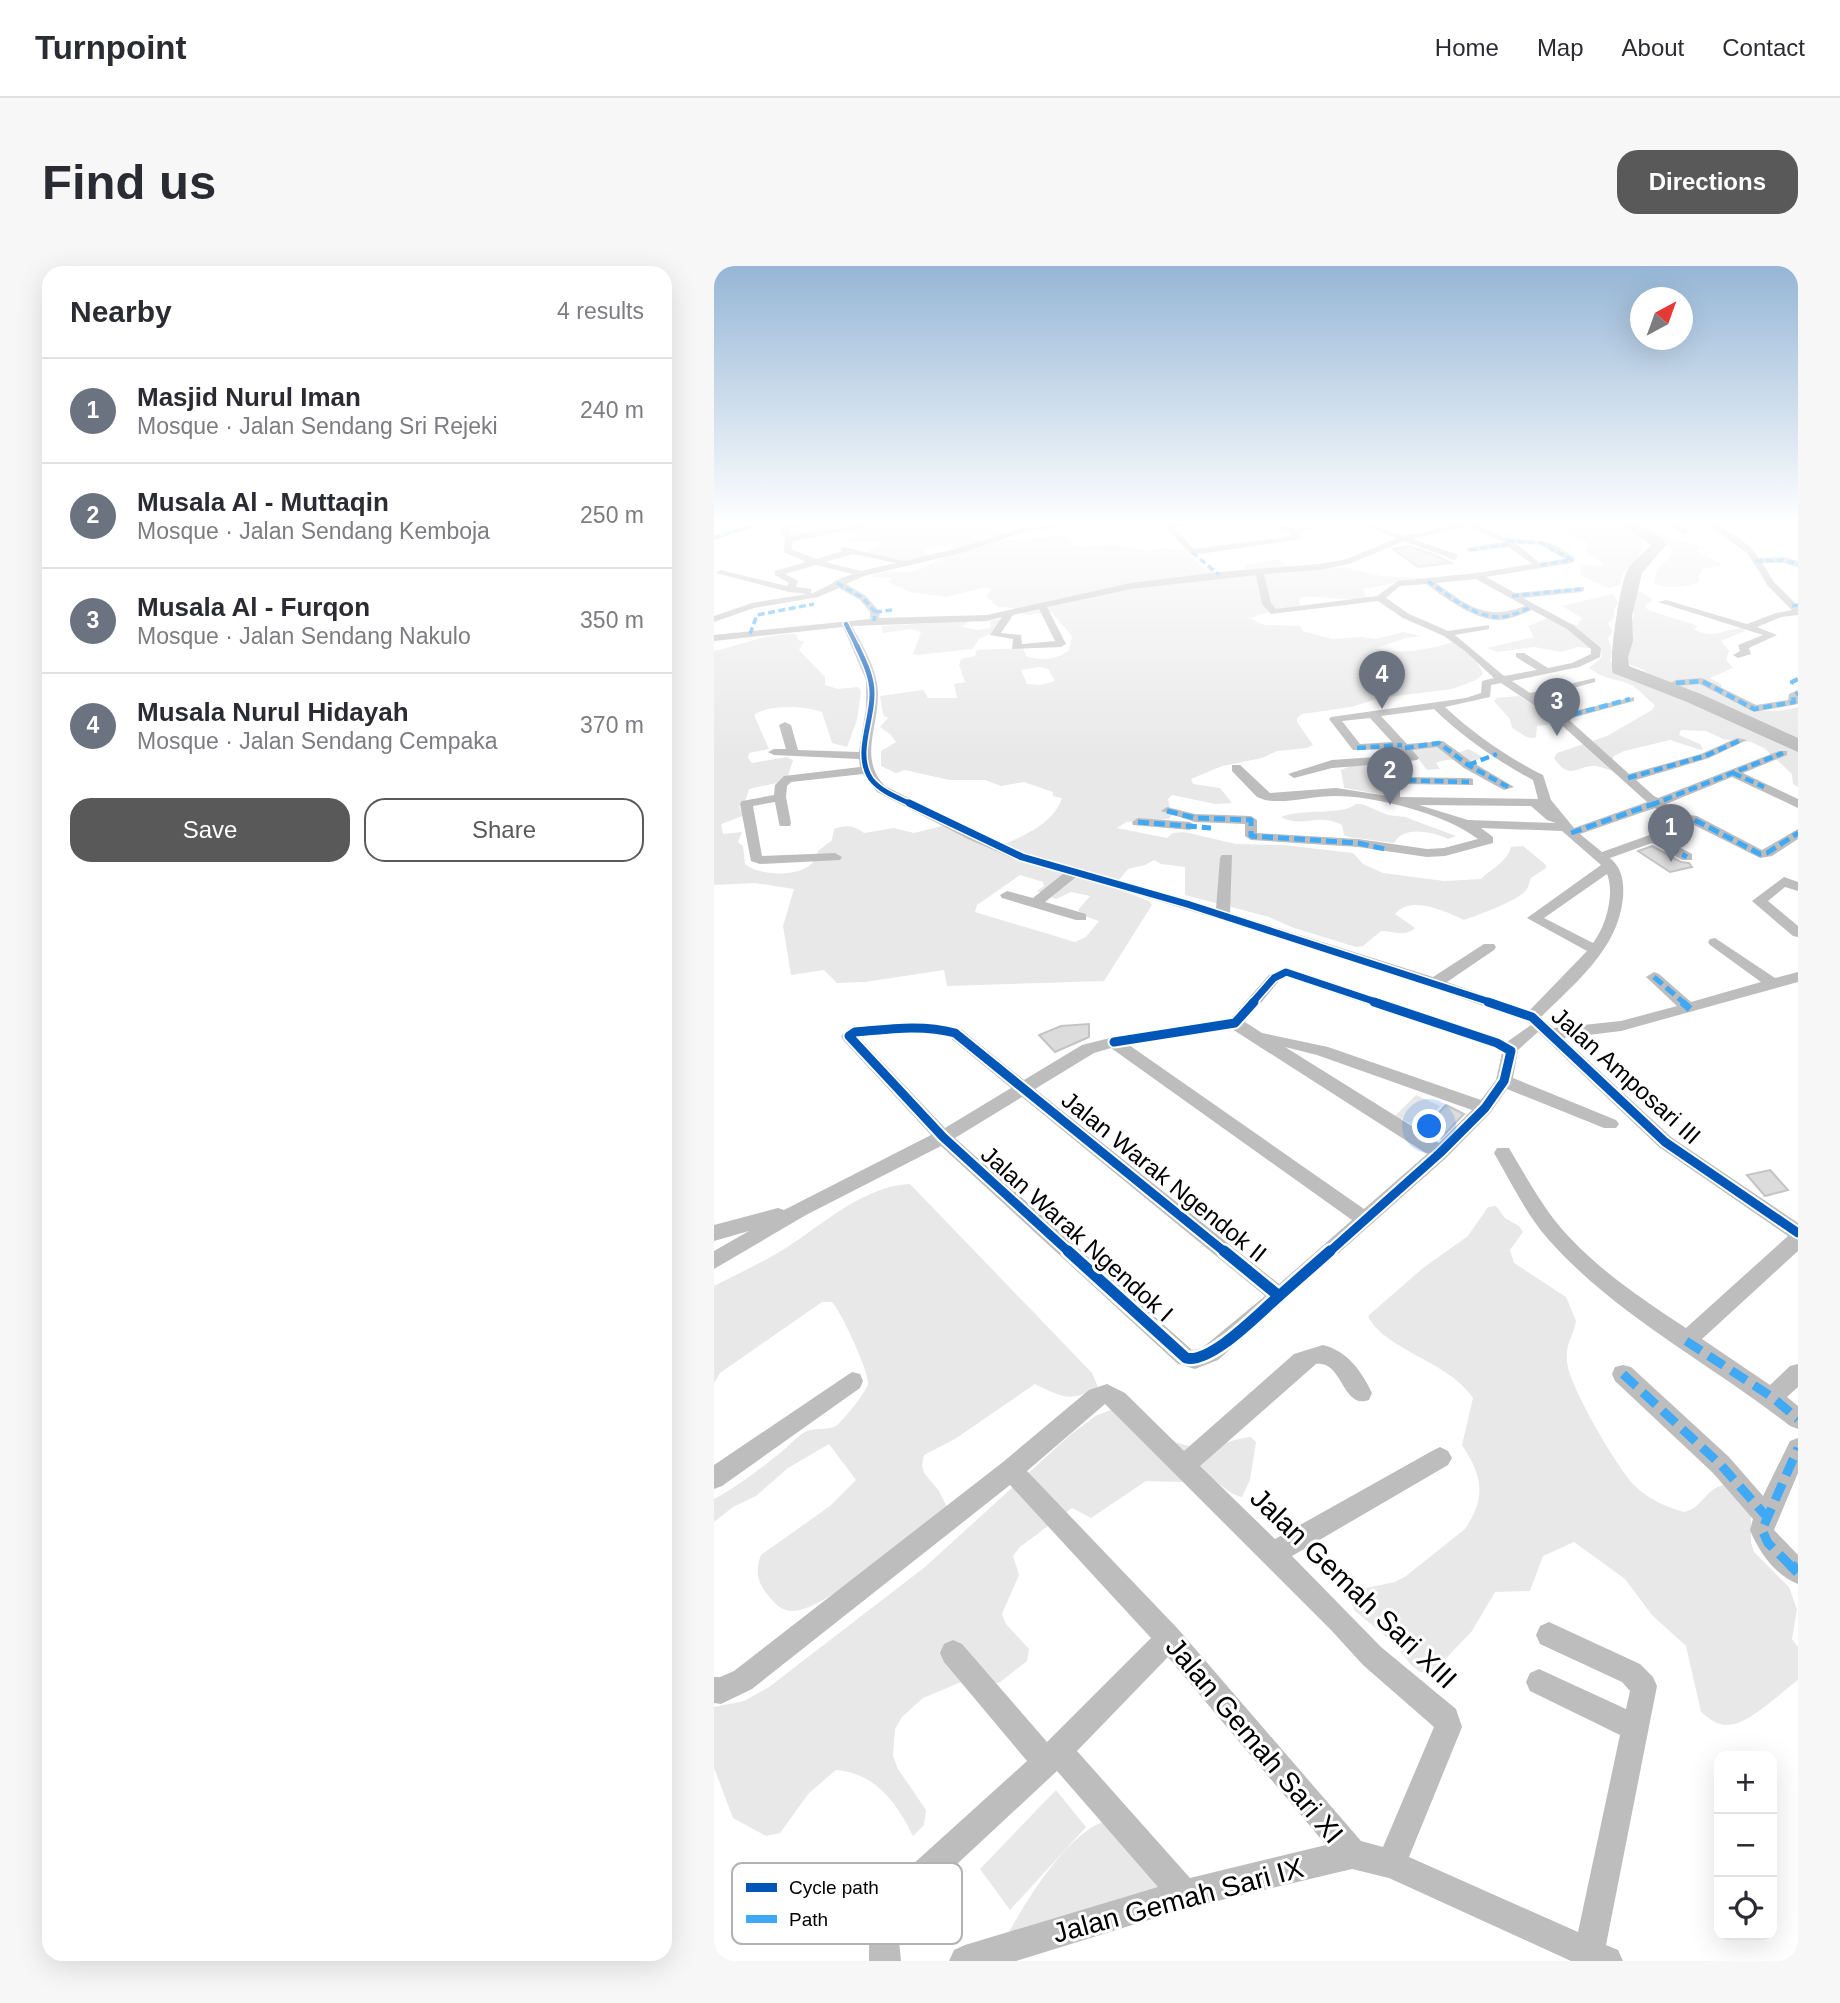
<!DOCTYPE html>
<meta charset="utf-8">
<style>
:root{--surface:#fff;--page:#f7f7f7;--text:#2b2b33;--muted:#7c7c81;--line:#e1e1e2;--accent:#595959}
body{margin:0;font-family:Helvetica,sans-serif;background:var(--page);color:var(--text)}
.controls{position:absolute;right:21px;bottom:21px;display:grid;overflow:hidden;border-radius:14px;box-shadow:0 7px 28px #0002}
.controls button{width:63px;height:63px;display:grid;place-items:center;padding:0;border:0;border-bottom:2px solid var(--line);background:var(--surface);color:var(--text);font:35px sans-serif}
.compass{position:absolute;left:916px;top:21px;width:63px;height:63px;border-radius:50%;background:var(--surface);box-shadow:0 7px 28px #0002;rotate:41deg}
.you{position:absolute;left:716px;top:861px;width:24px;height:24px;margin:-18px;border:5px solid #fff;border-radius:50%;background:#1a73e8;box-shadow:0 0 0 10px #1a73e833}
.badge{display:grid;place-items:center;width:46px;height:46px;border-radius:50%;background:var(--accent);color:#fff;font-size:23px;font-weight:700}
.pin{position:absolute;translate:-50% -58px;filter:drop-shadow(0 2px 4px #0008)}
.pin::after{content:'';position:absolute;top:37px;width:24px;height:21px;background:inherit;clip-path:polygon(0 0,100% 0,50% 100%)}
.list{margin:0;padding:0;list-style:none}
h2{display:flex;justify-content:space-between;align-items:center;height:91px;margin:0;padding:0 28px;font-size:30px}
h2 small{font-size:23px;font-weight:400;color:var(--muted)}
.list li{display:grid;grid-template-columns:46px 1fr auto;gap:21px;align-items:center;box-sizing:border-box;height:105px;padding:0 28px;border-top:2px solid var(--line)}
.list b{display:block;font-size:26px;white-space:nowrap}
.list p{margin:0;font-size:23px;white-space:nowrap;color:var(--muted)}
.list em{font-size:23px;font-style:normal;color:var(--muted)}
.actions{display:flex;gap:14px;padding:21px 28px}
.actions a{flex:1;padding:16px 0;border:2px solid var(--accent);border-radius:21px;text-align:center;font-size:24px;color:var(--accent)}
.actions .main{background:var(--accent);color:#fff}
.icon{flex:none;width:38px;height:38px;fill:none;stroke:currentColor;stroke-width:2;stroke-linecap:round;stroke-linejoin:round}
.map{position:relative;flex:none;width:1084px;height:1695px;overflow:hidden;border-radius:21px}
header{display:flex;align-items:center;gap:42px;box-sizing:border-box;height:98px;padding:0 35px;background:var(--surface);border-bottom:2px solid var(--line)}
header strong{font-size:33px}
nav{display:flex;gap:38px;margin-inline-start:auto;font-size:24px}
.intro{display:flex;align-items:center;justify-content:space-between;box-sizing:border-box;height:168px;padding:0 42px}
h1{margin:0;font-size:49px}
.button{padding:18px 32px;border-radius:21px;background:var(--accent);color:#fff;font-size:24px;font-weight:700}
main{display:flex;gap:42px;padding:0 42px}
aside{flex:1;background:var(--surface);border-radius:21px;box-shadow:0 7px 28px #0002}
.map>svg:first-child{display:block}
</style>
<header>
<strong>Turnpoint</strong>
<nav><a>Home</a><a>Map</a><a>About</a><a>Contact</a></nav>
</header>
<div class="intro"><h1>Find us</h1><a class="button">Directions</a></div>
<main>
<aside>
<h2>Nearby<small>4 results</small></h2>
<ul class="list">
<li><span class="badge" style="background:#6b7280">1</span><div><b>Masjid Nurul Iman</b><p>Mosque · Jalan Sendang Sri Rejeki</p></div><em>240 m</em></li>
<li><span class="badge" style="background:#6b7280">2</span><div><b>Musala Al - Muttaqin</b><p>Mosque · Jalan Sendang Kemboja</p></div><em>250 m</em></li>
<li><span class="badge" style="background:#6b7280">3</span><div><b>Musala Al - Furqon</b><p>Mosque · Jalan Sendang Nakulo</p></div><em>350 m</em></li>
<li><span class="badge" style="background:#6b7280">4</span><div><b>Musala Nurul Hidayah</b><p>Mosque · Jalan Sendang Cempaka</p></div><em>370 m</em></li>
</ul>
<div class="actions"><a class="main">Save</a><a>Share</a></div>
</aside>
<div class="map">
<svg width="1084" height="1695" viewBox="0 0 1084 1695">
<rect width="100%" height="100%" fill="#fff"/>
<path fill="#e8e8e8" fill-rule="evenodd" d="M103,256H306L280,262L289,268L282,271C301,281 332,266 355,271L360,280L406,279L434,285L446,282L473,284C488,306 505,310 530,307L531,299L564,293L578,302L601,304L629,301L667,310L707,312L649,323L652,331C639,337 607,329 588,331L584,334L587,340L557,345L536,352L550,359L586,360L589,365L618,373L647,371L662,373L689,366L707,370L692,372L662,382C686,390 715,383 739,376C752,380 764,396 769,408L762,414L738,423L666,432L637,441L588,448L583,452V456L599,479L593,482L563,485L548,492L508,500L477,513L479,518L506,522L518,537L501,538L458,529L454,533L458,549L455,553L412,556L403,562L453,572L459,567L470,566L522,578L569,579L639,587L649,598L669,607L730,615L767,613C777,603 794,595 797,581L809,580L832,599V602L817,612C815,616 815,620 813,623C804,635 764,649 750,654C730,645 698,629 681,648L701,662C692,671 679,665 667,665L649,680L642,681L580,662L555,651L471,629V601L447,598L440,594L431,599L414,603L399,621L435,635L438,639L390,715L233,720L230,704L151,716L123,717L110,704L77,709L69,660L80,623L41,617L0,619V385C29,379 52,367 82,368L84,374L90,376L85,384L111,411V419L124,423L144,421L147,425L143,454L133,481L118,477L108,446C89,440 56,438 40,449L55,483L35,487L34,492L38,497L73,491L79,494L74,510L63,517L35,523L32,533L25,540L29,550L7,558L9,568L28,566L24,576L29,580L31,598C46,611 100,614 104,585L118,574L120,563C133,559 138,559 150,567L180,562L200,567L228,560L279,583C304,572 339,560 348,532L339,530V526L310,516L287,520L271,514H235L191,504L182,507L167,500V485L182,476L176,468L166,461L174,452L169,449L166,430L209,424L214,432H243L240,418L251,416L245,399L247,393L261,390L263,384L309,382L312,390C325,395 344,394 355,384L358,370L337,346L312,349L300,342L284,341L272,330L277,324L273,321L232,331L196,326L174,316L179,312L156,311C171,302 183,308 199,305C208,304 235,289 243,283L229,279L209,284L216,290L193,295L152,286L167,278L161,275H133L144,268C124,260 89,278 76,266ZM325,401L334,403L341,415L326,419L313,418L307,404ZM306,609L329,616L330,620L323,625L342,633L357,626L376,630L364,644L370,650L385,655L372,671L361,676L261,646L263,639Z
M842,256C868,256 918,248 929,279L921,298C911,303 907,308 906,319L895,322L867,310L866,299L888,300L891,298L872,286L873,276L857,269Z
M919,257C933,259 942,267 955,272C966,276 977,275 987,282L983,285L1009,299L989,303L984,311L985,316C971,321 954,324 940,317L944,301L953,294L959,283Z
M920,326H928L939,334L931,340L934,344L984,360L980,363C999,375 1011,362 1030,362L1031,365L1007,375L1015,385L1012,394L1019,402L996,412L1008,419L1005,426C1033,443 1050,450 1084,441V477L993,435L979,424L943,414L928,403L912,397L916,373L914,364L920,350L918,330Z
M899,328L904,337L900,344L901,351L894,358L899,365L894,372L898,385L896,395L900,400L1084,485V521L1079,518L1078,508L1050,482L1037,476L1009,473L992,465L967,464L965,469L986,478L989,483L987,484L956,474L910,485L900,490L897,496L900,505C894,504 888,501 882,500C862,499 856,516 840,492L843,487L893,470L938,444L941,439C931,432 925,422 913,417C897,412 890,413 875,402L888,391L886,383L864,381L847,386L820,381L783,386L773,382L820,371L814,360L835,352L863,359L868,352L848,340Z
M286,353L288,355L279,367L266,372L258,383L203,389L199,388L207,366L197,363L169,367L167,360L255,355L248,361L264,364L276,362V355Z
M805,430L840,453L844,457L823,460L822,471C814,475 806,466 798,462L796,453L780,435L783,432Z
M721,476L743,487L755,483L770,492C751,499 738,489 722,497L726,503L713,504L696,482Z
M639,499L671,501V529L630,522L627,504Z
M642,538H648L674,549L691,551L742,570L734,573C719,566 690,559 680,577L635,571L630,569L628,559C602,546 589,563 567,551C590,542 627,550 642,538Z
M702,829L726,840L705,862L681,850Z
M196,918L378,1107L384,1121C357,1137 347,1131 321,1118L241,1173L210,1189L208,1199L210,1207L225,1225L233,1241C207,1262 109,1346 79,1345C67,1345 60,1337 53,1328C43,1316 41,1304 47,1289L116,1240L142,1214L115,1178L74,1202L42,1230L19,1241L0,1256V1233C23,1221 46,1203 66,1187C74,1181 82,1171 91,1166C100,1161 112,1165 122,1160C129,1155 153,1125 154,1118C156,1108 127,1045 118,1036H108L6,1107L0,1117V1020C24,1008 49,996 72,982C109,958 150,920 196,918Z
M782,940L791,952L805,960L809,966L796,984L800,997L852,1031L862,1055C859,1071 851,1078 853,1096C855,1120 902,1199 919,1218C932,1232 952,1241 970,1246C990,1242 992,1219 1013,1219L1037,1249V1276L1040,1286L1075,1321L1083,1343L1078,1373L1084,1381V1414C1066,1427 1034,1460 1012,1459C1003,1459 994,1452 987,1446L972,1380L938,1349L911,1313L860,1276L829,1290L816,1325L781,1326L758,1365L719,1406H706L697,1399L681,1378L641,1345L636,1333L642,1324L681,1316L692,1310L751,1263C773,1231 768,1209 748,1179L759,1132C736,1096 669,1083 654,1050L709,1002L754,970L774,941Z
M403,1142C430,1159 460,1184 494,1181C509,1179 522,1172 537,1171L542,1176L536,1214L528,1231C510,1227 503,1211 485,1206L467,1216L432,1215L377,1252L358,1242L306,1281L299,1290L305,1309L288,1348L292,1358L315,1383L313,1395L286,1416L274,1420L252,1414L209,1432L188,1451L181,1463L179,1490L184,1503L212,1544L210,1559L199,1570C183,1537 161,1507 122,1504L95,1527L66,1567L52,1570L19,1552L0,1502V1441L30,1435L55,1421L211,1301L356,1169L383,1149Z
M342,1524L372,1561L296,1644L266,1603Z
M391,1555L456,1624L399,1642L295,1666C314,1632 353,1568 391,1555Z"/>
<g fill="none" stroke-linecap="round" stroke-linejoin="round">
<path fill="#bababa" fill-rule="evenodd" d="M901,256L925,257L953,278L928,307L918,350L919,375L914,391L915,400L987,428L1084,472V486L973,436L899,407C894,397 906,315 914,303C920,294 930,287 937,279Z"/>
</g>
<path fill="#dcdcdc" stroke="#c4c4c4" stroke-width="2" d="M695,280L721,289L737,297L704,301L679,283Z
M938,580L967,596L975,597L978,601L956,606L924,585Z
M375,758V771L341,786L325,769L347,760Z
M732,839L750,848L727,872L710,863Z
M1056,904L1074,924L1051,930L1033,909Z"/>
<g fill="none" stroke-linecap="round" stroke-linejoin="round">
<path fill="#bdbdbd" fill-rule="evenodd" d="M44,256H56L0,274V269Z
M85,256H97L74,264L77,270L161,256H178L79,275L77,283L102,293L129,285L126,283L130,281L191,295L241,283L309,262L374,256L310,266L247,287L150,310L132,318L152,330L166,346L165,352L273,349L417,317L505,306L606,298L633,293L683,272L642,256C660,256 672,266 689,269C703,271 731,259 747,256C766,253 775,269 795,272C826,277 833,270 861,292L858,297L772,311L801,327L870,321V325L867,326L809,332L859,359L887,382L886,391L865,401L798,415L816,427L881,412V416L823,432L848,448L920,431V435L854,453L915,508L987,488L1023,472L1033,474L995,492L922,514L940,530L944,532L1065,485H1073V489L1029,507L1084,533V542L1018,511L952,538L968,548L983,550L1048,584L1084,563V573L1058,590L1046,592L976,557L968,556L950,573L978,588V594H968L938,577L896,592C909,603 910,617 909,632C904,683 862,716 827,751L840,762L907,755L963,740L932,711L940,706L945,708L977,736L1047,716L996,679L994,676L996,673L1001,672L1061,712L1084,706V716L907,765L850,772L957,871L1084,957V985L988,1073L1056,1119L1076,1100L1084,1098V1121L1073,1131L1084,1140V1163L1076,1160C996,1097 902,1050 834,973C812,948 797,916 780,887L783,882H795C810,907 824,933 842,956C877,999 926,1032 972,1062L1074,970L945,881L824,766L804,784L799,812L902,854L905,858L902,862H890L793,823L777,846L732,892L504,1094L481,1103L464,1098L227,880L92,949L0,1003V985L35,965L0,975V959L64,942L70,944L217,869L129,774L127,770L135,762L204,757L247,763L310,814L368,779L400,771L516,753L555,709L572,701L793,776L817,759L812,755C664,702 513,654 362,611L331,636L372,648V654H362L288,632L286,629L293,625L319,632L350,607L303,594L254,573L163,526L149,508L77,516L73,520L72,531L77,557L76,560H66L65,557L61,536L39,540L48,590L121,587L128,591L126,594L46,598L37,595L26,538L28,535L60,529L61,519L70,510L146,501L145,493L60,489L54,486L60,483H72L65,459L71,456L77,459L84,484L145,486L152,442V414L129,361L0,375V369L156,353V346L146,334L125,322L104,331L40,342L0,356V350L38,337L93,328L75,326L2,307L6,304L73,320L75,317L61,309V305L92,296L70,286L71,273L65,263ZM753,260L790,276L753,282V286L795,281L818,298L763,307L684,315L663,330L562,343L557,337L550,308L606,304L635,298L690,275L741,294L744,289L699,273ZM801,277L826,279L851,293L826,297ZM139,288L182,297L147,305L111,296ZM102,299L139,308L120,315L119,317L99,327H97V323L82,321L84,315L71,308ZM542,309L548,338L557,348L664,335L689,352L730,370L751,385L780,412L768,415L767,427L752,432L617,451L615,453L639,484L684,483L690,489L618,494L574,508L580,512L618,502L670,498L674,514V530L622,522L556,527L526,499H518V505L543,531L551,534C573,538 598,530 621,530C662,530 732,548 764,573L730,582L713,583L644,573L543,567V554L537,550L481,548L453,541L447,545L481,556L531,558V570L537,574L644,581L713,591L731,590L779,577V571L767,562L848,565L887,599L813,652L873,685L815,745L733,716L780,684L782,681L780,678H770L719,711L516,647L518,589H508L506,592L502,643L313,588L264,567L171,520C144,492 165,461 164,426C163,403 149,380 138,360L273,355L288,351L276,369L299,373L298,383L347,381L352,378L333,341L417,323ZM762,313L811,340C771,355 755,340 722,317ZM712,318C733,333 760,354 786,354C797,353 808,348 818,344L853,363L877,383V388L858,397L834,402L810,387H802V391L823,404L790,410L741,369L775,363V359L734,365L695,348L672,332L686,320ZM325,343L341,375L308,378L307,369L287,367L299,349ZM787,417L842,454L933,536L860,562L837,534L829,509C793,491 761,469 731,441L776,431L777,419ZM720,443C750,472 782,494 819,514L824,533L686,531V518L759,519V513L755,512L685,511L681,497L703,494L705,492L698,484L723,481L750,502L790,524L800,521L758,496L729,475L693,478L667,450ZM656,452L678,476L646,478L628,455ZM705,539L817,540L833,554L842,557L754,554ZM941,542L957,553L944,566L888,586L866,568ZM893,608C901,628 892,660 879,677L830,652ZM573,711L777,781L788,787L782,814L767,834L614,781L548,767L531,756L565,715ZM518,763L713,888L650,943L415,779ZM204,767L235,771L297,822L231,862L145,771ZM571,781L603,789L758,844L725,877ZM397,782L638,954L565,1018L321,823L380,787ZM308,831L551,1030L488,1082L478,1084L241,872Z
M447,256H513L460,261L480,283L578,270L576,267L551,256C562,256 569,261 579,262C593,264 610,256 625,256L584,266L587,272L583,274L478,289Z
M680,256H690L686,258Z
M954,256H963L976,266L969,268Z
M990,256C1007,256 1036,278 1045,292L1069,291L1084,295V301L1069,297H1048L1060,316L1084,340V349L1067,351L1043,361L1063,369L1035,382L1037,388L1024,392L1019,389L1026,385L1024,379L1049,369L944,336L952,334L1033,358L1062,347L1078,344L1054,320L1034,288Z
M1058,256H1069L1055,261Z
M988,412L1042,439L1074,434L1075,428L1084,424V438L1040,446L986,418L962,420L957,417L962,414Z
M424,552L476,556L482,560L476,564L419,559L418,556Z
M1070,611L1084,616V625L1071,621L1054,635L1084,660V671L1079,670L1038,635Z
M609,1079C633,1085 647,1104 658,1127L655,1134C628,1144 629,1094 602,1098L486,1200L561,1273L718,1185L726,1181L734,1185L738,1192L734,1199L578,1290L667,1381L742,1443L748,1461L695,1591L864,1666L906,1469L816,1425L812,1416L816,1407L825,1403L912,1443L916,1425L908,1416L826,1378L822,1369L826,1360L835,1356L926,1398L939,1411L943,1420L892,1679L904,1684L909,1695H857L675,1612L638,1603L470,1643L302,1695H235L240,1684L251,1679L444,1621L343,1505L199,1639L185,1674L187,1695H155V1674L177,1618L313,1495L230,1396L226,1387L230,1378L239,1374L248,1378L333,1476L437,1372L296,1219L38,1423L7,1438L0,1437V1411H6L20,1405L289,1196L375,1124L393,1118L411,1127L470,1185L580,1088ZM391,1138L617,1364L649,1399L720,1461L669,1581L647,1575L464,1363L313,1205ZM454,1391L612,1579L476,1612L363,1485Z
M909,1099L917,1101L1015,1191L1049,1230L1076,1175L1084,1172V1207L1060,1264L1084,1289V1318C1061,1309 1045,1286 1036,1264L1039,1253L999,1207L901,1115L898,1108L901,1101Z
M138,1106L146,1108L149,1115L146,1122L8,1220L0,1223V1199Z"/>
<path stroke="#3fa9f5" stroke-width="3.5" stroke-dasharray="7 3.5" stroke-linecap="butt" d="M0,272L52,256
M793,275L828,277L858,294L824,299
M756,284L796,278
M478,286L505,309
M1042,295L1069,294L1084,298
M714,315C734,329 760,351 785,351C796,351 808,345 818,341
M123,317L149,332L161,346L160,355
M798,330L867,323
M1078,340L1084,339
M161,346L178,344
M36,368L43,349L100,338"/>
<path stroke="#3fa9f5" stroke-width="4.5" stroke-dasharray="9 4.5" stroke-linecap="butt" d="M1084,413L1078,416L1084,419
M962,417L988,415L1040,443L1080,436L1079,430L1084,427
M846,452L916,433
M643,482L688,479
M691,482L725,477L754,499L794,521
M754,499L783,488
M1019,507L1050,521
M914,512L991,490L1027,474
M680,514L755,516
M937,539L1069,487"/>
<path stroke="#3fa9f5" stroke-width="5" stroke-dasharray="11 5" stroke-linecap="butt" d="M453,545L481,552L537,554V570L644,577L675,584
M965,552L979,553L1046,588L1053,587L1084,567
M424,556L497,562
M857,567L942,537
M940,573L973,591
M940,711L970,737"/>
<path stroke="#3fa9f5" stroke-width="7" stroke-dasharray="14 7" stroke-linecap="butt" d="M968,736L976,743"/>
<path stroke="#3fa9f5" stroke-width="9" stroke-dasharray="18 9" stroke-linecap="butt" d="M972,1075L1058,1131L1084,1153
M909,1108L1007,1199L1052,1250
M1078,1301L1054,1277L1048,1264L1084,1182"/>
<path stroke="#3fa9f5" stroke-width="11" stroke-dasharray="23 11" stroke-linecap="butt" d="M1077,1299L1084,1306"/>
<defs>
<path id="cycleway-far4" d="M132,358L144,382"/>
<path id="cycleway-far3" d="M143,380C150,395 158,410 158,427C159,454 140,488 157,513C167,526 185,532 199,539"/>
<path id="cycleway-far2" d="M195,537L308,591L473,638L779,737
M538,737L560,712L572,706L665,737"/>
<path id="cycleway-far1" d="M774,736L818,751L951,876L1084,967
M400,776L521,757L540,736
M356,987L229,871L135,770L141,766C175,763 208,758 241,767L512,987
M614,987L726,887L771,842L790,815L797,785L783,777L660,736"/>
<path id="cycleway" d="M354,985L472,1092C497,1098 545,1047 565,1030
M510,985L565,1030
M565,1030L616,985"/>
</defs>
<use href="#cycleway-far4" stroke="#fff" stroke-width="7"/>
<use href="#cycleway-far3" stroke="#fff" stroke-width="8"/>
<use href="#cycleway-far2" stroke="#fff" stroke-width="10"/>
<use href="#cycleway-far1" stroke="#fff" stroke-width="13"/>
<use href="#cycleway" stroke="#fff" stroke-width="16"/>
<use href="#cycleway-far4" stroke="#0057b8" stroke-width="4.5"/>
<use href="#cycleway-far3" stroke="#0057b8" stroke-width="5"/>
<use href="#cycleway-far2" stroke="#0057b8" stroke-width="7"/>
<use href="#cycleway-far1" stroke="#0057b8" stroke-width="9"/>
<use href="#cycleway" stroke="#0057b8" stroke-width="11"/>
</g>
<linearGradient id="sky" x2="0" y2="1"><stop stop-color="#95b6d6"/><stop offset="0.52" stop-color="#fff"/><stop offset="1" stop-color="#fff" stop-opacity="0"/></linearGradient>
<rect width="1084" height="493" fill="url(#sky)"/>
<g text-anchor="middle" stroke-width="6" stroke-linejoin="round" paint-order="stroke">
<g font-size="24" fill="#000" stroke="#fff">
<text transform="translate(912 810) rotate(42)" y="8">Jalan Amposari III</text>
<text transform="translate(450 911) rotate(39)" y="8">Jalan Warak Ngendok II</text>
<text transform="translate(363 968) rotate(42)" y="8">Jalan Warak Ngendok I</text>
</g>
<g font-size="28" fill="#000" stroke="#fff">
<text transform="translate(640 1322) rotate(44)" y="10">Jalan Gemah Sari XIII</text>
<text transform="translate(541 1474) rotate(50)" y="10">Jalan Gemah Sari XI</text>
<text transform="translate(464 1634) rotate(-15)" y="10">Jalan Gemah Sari IX</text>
</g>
</g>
<rect x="18" y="1597" width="230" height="81" rx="10" fill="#fff" stroke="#b2b2b2" stroke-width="2"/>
<rect x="32" y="1617" width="31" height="9" fill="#0057b8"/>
<rect x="32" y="1649" width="31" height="8" fill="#3fa9f5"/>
<g font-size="19" fill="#000">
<text x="75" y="1628">Cycle path</text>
<text x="75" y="1660">Path</text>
</g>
</svg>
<div class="controls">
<button>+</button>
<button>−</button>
<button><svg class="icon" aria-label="locate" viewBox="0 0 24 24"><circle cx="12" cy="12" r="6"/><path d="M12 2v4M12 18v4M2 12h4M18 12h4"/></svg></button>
</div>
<svg class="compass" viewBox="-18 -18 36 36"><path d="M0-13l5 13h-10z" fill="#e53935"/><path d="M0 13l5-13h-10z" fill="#7c7c81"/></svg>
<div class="you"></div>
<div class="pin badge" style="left:957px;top:596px;background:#6b7280">1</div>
<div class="pin badge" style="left:676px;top:539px;background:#6b7280">2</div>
<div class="pin badge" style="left:843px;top:470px;background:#6b7280">3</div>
<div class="pin badge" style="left:668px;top:443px;background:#6b7280">4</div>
</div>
</main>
